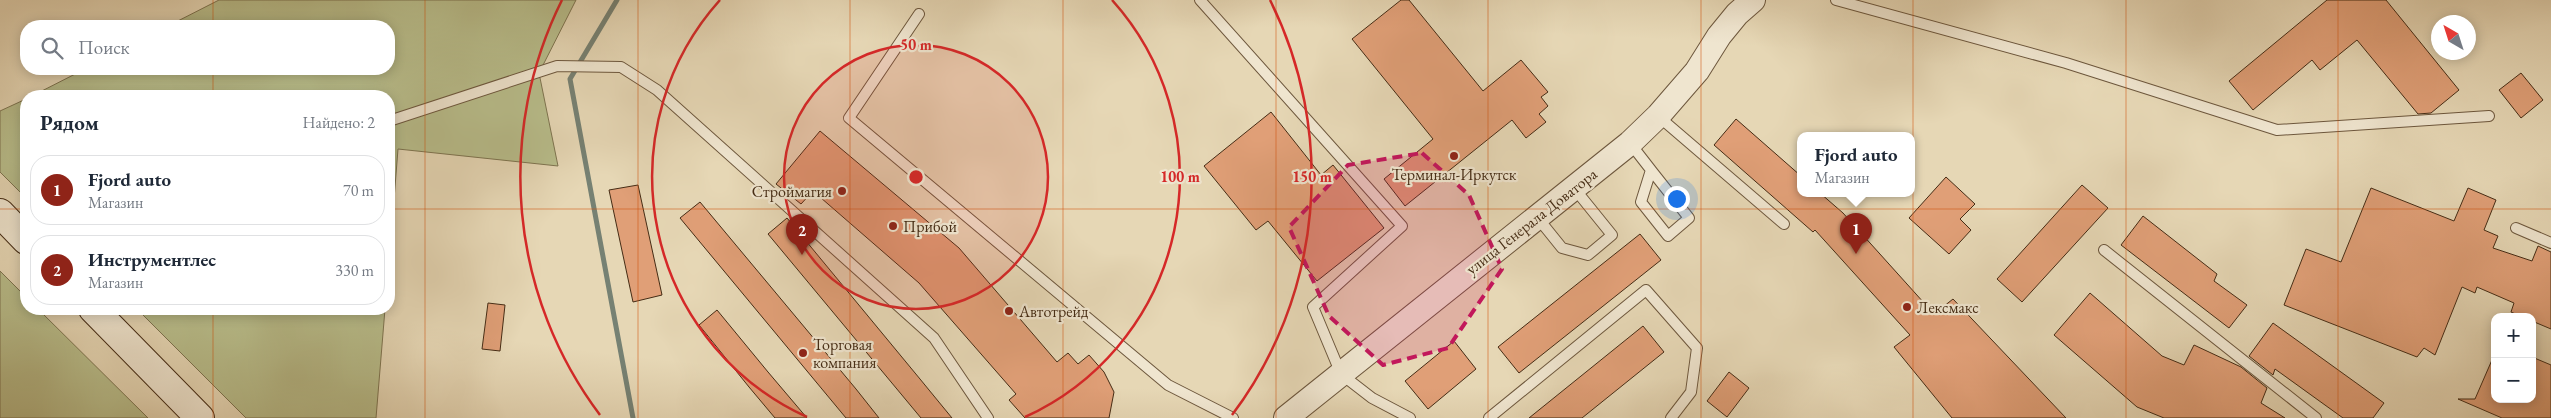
<!DOCTYPE html>
<html lang="ru">
<meta charset="utf-8">
<style>
:root{--surface:#fff;--page:#f6f6f7;--text:#1f2937;--muted:#747a83;--line:#e0e1e3;--accent:#8f2418}
body{margin:0;font-family:"EB Garamond",serif;background:var(--page);color:var(--text)}
.controls{position:absolute;right:15px;bottom:15px;display:grid;overflow:hidden;border-radius:10px;box-shadow:0 2px 12px #0003}
.controls button{width:45px;height:45px;display:grid;place-items:center;padding:0;border:0;border-bottom:1px solid var(--line);background:var(--surface);color:var(--text);font:25px sans-serif}
.compass{position:absolute;left:2431px;top:15px;width:45px;height:45px;border-radius:50%;background:var(--surface);box-shadow:0 2px 12px #0003;rotate:321deg}
.you{position:absolute;left:1676px;top:198px;width:18px;height:18px;margin:-12px;border:4px solid #fff;border-radius:50%;background:#1a73e8;box-shadow:0 0 0 8px #1a73e833}
.badge{display:grid;place-items:center;width:32px;height:32px;border-radius:50%;background:var(--accent);color:#fff;font-size:16px;font-weight:700}
.pin{position:absolute;translate:-50% -41px;filter:drop-shadow(0 1px 2px #0008)}
.pin::after{content:'';position:absolute;top:26px;width:18px;height:15px;background:inherit;clip-path:polygon(0 0,100% 0,50% 100%)}
.popup{position:absolute;left:1797px;top:132px;width:118px;height:65px;box-sizing:border-box;display:grid;place-content:center;border-radius:10px;background:var(--surface);filter:drop-shadow(0 1px 4px #0005);font-size:16px;white-space:nowrap;color:var(--muted)}
.popup b{font-size:19px;color:var(--text)}
.popup::after{content:'';position:absolute;left:50%;top:100%;margin-left:-10px;border:10px solid transparent;border-top-color:var(--surface)}
.list{margin:0;padding:0;list-style:none}
h2{display:flex;justify-content:space-between;align-items:center;height:65px;margin:0;padding:0 20px;font-size:21px}
h2 small{font-size:16px;font-weight:400;color:var(--muted)}
.list li{display:grid;grid-template-columns:32px 1fr auto;gap:15px;align-items:center;box-sizing:border-box;height:70px;margin:0 10px 10px;padding:0 10px;border:1px solid var(--line);border-radius:20px}
.list b{display:block;font-size:19px;white-space:nowrap}
.list p{margin:0;font-size:16px;white-space:nowrap;color:var(--muted)}
.list em{font-size:16px;font-style:normal;color:var(--muted)}
.icon{flex:none;width:28px;height:28px;fill:none;stroke:currentColor;stroke-width:2;stroke-linecap:round;stroke-linejoin:round}
.map{position:relative;flex:none;width:2551px;height:418px;overflow:hidden}
.search{position:absolute;background:var(--surface);box-shadow:0 2px 12px #0003;left:20px;top:20px;width:375px;height:55px;display:flex;align-items:center;gap:12px;box-sizing:border-box;padding:0 18px;border-radius:20px;color:var(--muted);font-size:19px}
.panel{position:absolute;background:var(--surface);box-shadow:0 2px 12px #0003;left:20px;top:90px;width:375px;height:225px;border-radius:20px}
.map>svg:first-child{display:block}
</style>
<div class="map">
<svg width="2551" height="418" viewBox="0 0 2551 418">
<rect width="100%" height="100%" fill="#e6d7b5"/>
<filter id="stains"><feTurbulence type="fractalNoise" baseFrequency=".004" numOctaves="4"/><feColorMatrix values="0 0 0 0 .2 0 0 0 0 .09 0 0 0 0 .02 0 0 0 .5 -.17"/></filter>
<radialGradient id="worn" r=".72"><stop offset=".6" stop-color="#630" stop-opacity="0"/><stop offset="1" stop-color="#630" stop-opacity=".3"/></radialGradient>
<path fill="#b8bd8b" stroke="#7e7450" d="M219,0H576L539,73L558,166L398,149L389,263V96H32L85,69H389V26H168Z
M26,99V198L0,172V111Z
M0,271L26,297V309H38L148,418H0Z
M137,309H385L376,418H246Z"/>
<g fill="none" stroke-linecap="round" stroke-linejoin="round">
<path stroke="#768173" stroke-width="5" d="M617,0L570,79L633,418"/>
</g>
<path fill="#e09f77" stroke="#452c15" d="M1401,0H1409L1483,91L1521,60L1548,92L1541,97L1548,106L1539,114L1546,122L1526,138L1512,120L1405,206L1384,179L1433,139L1352,39Z
M2327,0H2386L2459,90L2431,113L2418,114L2357,40L2320,70L2312,60L2253,110L2229,81Z
M2521,73L2543,100L2521,118L2499,90Z
M1271,112L1321,175L1333,165L1384,228L1317,281L1268,221L1256,230L1204,166Z
M1736,119L1801,176V193H1820L1843,213L1934,314L1953,299L2066,418H1952L1894,347L1910,335L1815,230L1813,232L1714,145Z
M820,131L959,248L1057,362L1068,353L1078,364L1089,355L1104,372L1114,392L1109,418H1025L1009,400L1016,394L919,283L813,191L801,204L776,184Z
M1946,177L1975,204L1960,219L1971,230L1949,254L1909,218Z
M638,185L662,295L633,302L609,190Z
M2082,185L2108,208L2022,302L1997,279Z
M2371,188L2454,221L2468,188L2496,200L2484,230L2498,236L2493,248L2532,261L2538,246L2551,252V329L2532,321V317H2522L2511,312L2514,303L2477,287L2475,293L2462,287L2435,355L2424,348L2417,357L2284,305L2306,249L2341,262Z
M700,202L856,389L879,418H846L680,218Z
M2143,216L2217,274L2214,281L2247,305L2229,328L2121,245Z
M787,218L920,379L952,418H921L768,234Z
M1640,234L1661,260L1519,373L1498,347Z
M2090,293L2162,356L2184,365L2194,345L2241,367L2267,388L2261,403L2285,418H2164L2137,407L2054,335Z
M488,303L505,305L500,351L482,349Z
M717,310L768,372L807,418H775L749,387L699,325Z
M2273,323L2384,403L2373,418H2343L2275,369L2273,375L2249,356Z
M1643,326L1664,352L1582,418H1529Z
M1454,341L1476,369L1428,409L1405,381Z
M2495,353V399H2532V357L2551,365V418H2502L2458,399H2475Z
M1729,372L1749,388L1727,417L1707,401Z"/>
<g fill="none" stroke-linecap="round" stroke-linejoin="round">
<defs>
<path id="service" d="M1200,0L1402,226L1313,307L1341,374L1372,398L1410,418
M1836,0L2066,63L2277,130L2489,116
M919,14L849,118L1168,385L1233,418
M1658,116L1784,224
M389,121L557,66L621,67L657,90L934,338L988,418
M1630,143L1651,170L1641,202L1668,236L1689,218L1651,170
M1537,217L1562,248L1588,255L1612,235L1574,188
M2516,228L2551,243
M2104,250L2316,418
M1489,418L1646,290L1697,348L1691,392L1671,418"/>
<path id="tertiary" d="M1286,418L1630,143L1658,116L1697,71L1719,36L1737,14L1753,0"/>
<path id="secondary" d="M0,213L26,240
M93,309L200,418"/>
</defs>
<use href="#service" stroke="#6d573d" stroke-width="12"/>
<use href="#tertiary" stroke="#6d573d" stroke-width="26"/>
<use href="#secondary" stroke="#452c15" stroke-width="30"/>
<use href="#service" stroke="#efe5cf" stroke-width="10"/>
<use href="#tertiary" stroke="#efe5cf" stroke-width="24"/>
<use href="#secondary" stroke="#efe5cf" stroke-width="28"/>
</g>
<path fill="#c2185b" fill-opacity="0.2" stroke="#c2185b" stroke-width="4" stroke-dasharray="10 6" stroke-linejoin="round" d="M1422,153L1469,195L1502,269L1448,348L1383,365L1329,316L1289,227L1348,165Z"/>
<path fill="none" stroke="#d0520d" stroke-width="1" stroke-opacity="0.55" d="M213,0V26M425,0V418M638,0V418M850,0V418M1063,0V418M1276,0V418M1488,0V418M1701,0V418M1913,0V418M2126,0V418M2338,0V418M213,69V96M0,209H26M389,209H2551M213,309V418"/>
<circle cx="916" cy="177" r="132" fill="#d62828" fill-opacity=".12"/>
<g fill="none" stroke="#d62828" stroke-width="2.5">
<circle cx="916" cy="177" r="132"/>
<path d="M807 417A264 264 0 0 1 720 0M1112 0A264 264 0 0 1 1025 417"/>
<path d="M600 415A396 396 0 0 1 562 0M1270 0A396 396 0 0 1 1232 415"/>
</g>
<g fill="#8f2418" stroke="#efe5cf" stroke-width="2">
<circle cx="1454" cy="156" r="5"/>
<circle cx="842" cy="191" r="5"/>
<circle cx="893" cy="226" r="5"/>
<circle cx="1907" cy="307" r="5"/>
<circle cx="1009" cy="311" r="5"/>
<circle cx="803" cy="353" r="5"/>
</g>
<g text-anchor="middle" stroke-width="4.5" stroke-linejoin="round" paint-order="stroke">
<g font-size="16" fill="#452c15" stroke="#efe5cf" text-anchor="start">
<text x="1454" y="180" text-anchor="middle">Терминал-Иркутск</text>
<text x="832" y="197" text-anchor="end">Строймагия</text>
<text x="903" y="232">Прибой</text>
<text x="1917" y="313">Лексмакс</text>
<text x="1019" y="317">Автотрейд</text>
<text x="813" y="350">Торговая<tspan x="813" dy="18">компания</tspan></text>
</g>
<g font-size="16" fill="#452c15" stroke="#efe5cf">
<text transform="translate(1531 221) rotate(-38)" y="6">улица Генерала Доватора</text>
</g>
</g>
<circle cx="916" cy="177" r="8" fill="#d62828" stroke="#efe5cf" stroke-width="2.5"/>
<g font-size="15" text-anchor="middle" font-weight="bold" fill="#d62828" stroke="#efe5cf" stroke-width="4.5" stroke-linejoin="round" paint-order="stroke">
<text x="916" y="50">50 m</text>
<text x="1180" y="182">100 m</text>
<text x="1312" y="182">150 m</text>
</g>
<rect width="100%" height="100%" filter="url(#stains)"/>
<rect width="100%" height="100%" fill="url(#worn)"/>
</svg>
<div class="controls">
<button>+</button>
<button>−</button>
</div>
<svg class="compass" viewBox="-18 -18 36 36"><path d="M0-13l5 13h-10z" fill="#e53935"/><path d="M0 13l5-13h-10z" fill="#747a83"/></svg>
<div class="you"></div>
<div class="pin badge" style="left:1856px;top:254px">1</div>
<div class="popup"><b>Fjord auto</b>Магазин</div>
<div class="pin badge" style="left:802px;top:255px">2</div>
<div class="search"><svg class="icon" aria-label="search" viewBox="0 0 24 24"><circle cx="10" cy="10" r="6"/><path d="M15 15l6 6"/></svg>Поиск</div>
<section class="panel">
<h2>Рядом<small>Найдено: 2</small></h2>
<ul class="list">
<li><span class="badge">1</span><div><b>Fjord auto</b><p>Магазин</p></div><em>70 m</em></li>
<li><span class="badge">2</span><div><b>Инструментлес</b><p>Магазин</p></div><em>330 m</em></li>
</ul>
</section>
</div>
